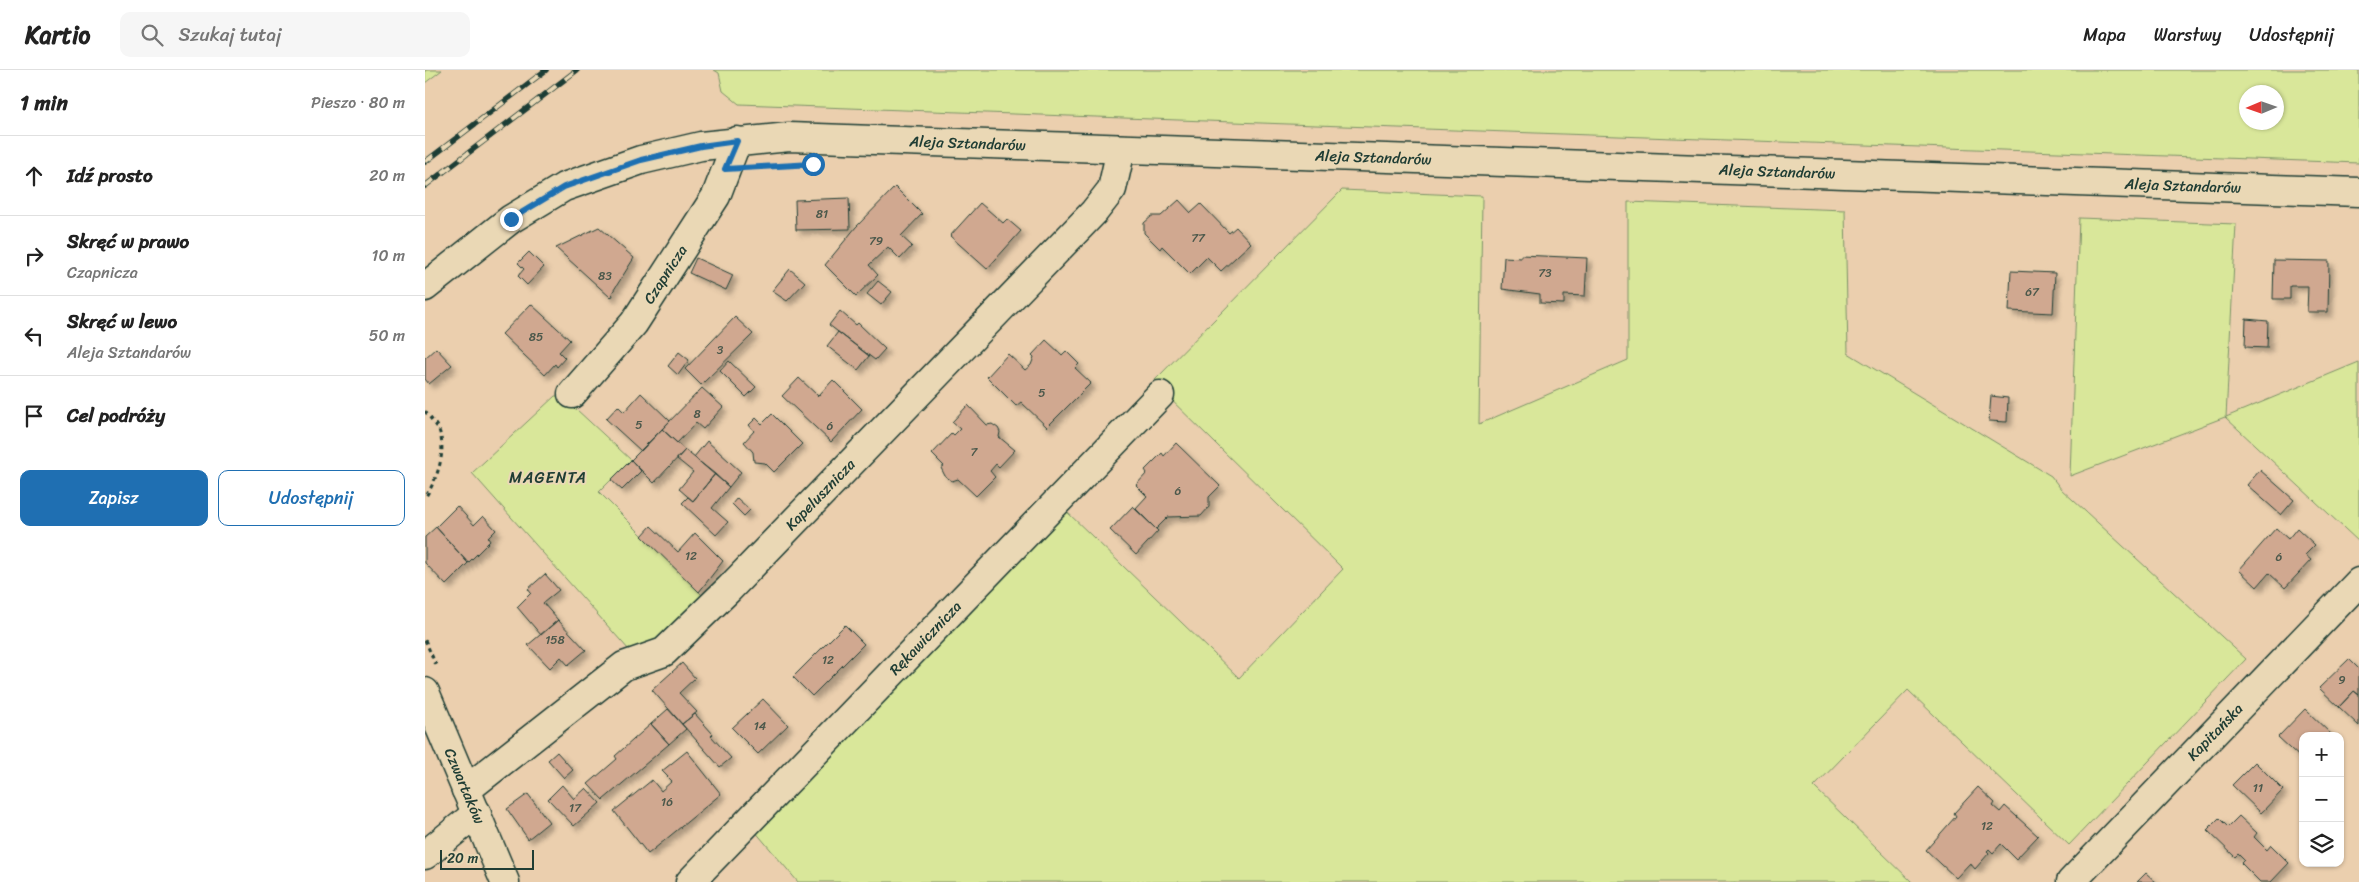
<!DOCTYPE html>
<html lang="pl">
<meta charset="utf-8">
<style>
:root{--surface:#fff;--page:#f6f6f6;--text:#222;--muted:#767676;--line:#e0e0e0;--accent:#1f6fb2}
body{margin:0;font-family:Sriracha,sans-serif;background:var(--page);color:var(--text)}
.controls{position:absolute;right:15px;bottom:15px;display:grid;overflow:hidden;border-radius:10px;box-shadow:0 1px 4px #0004}
.controls button{width:45px;height:45px;display:grid;place-items:center;padding:0;border:0;border-bottom:1px solid var(--line);background:var(--surface);color:var(--text);font:25px sans-serif}
.compass{position:absolute;left:1814px;top:15px;width:45px;height:45px;border-radius:50%;background:var(--surface);box-shadow:0 1px 4px #0004;rotate:268deg}
.scale{position:absolute;left:15px;bottom:12px;width:94px;box-sizing:border-box;padding-left:5px;border:2px solid #1f3d34;border-top:0;font-size:14px;line-height:18px;white-space:nowrap;color:#1f3d34;-webkit-text-stroke:4px #ead8b5;paint-order:stroke}
.stop{position:absolute;width:15px;height:15px;margin:-11px;border:4px solid #1f6fb2;border-radius:50%;background:#fff}
.stop.end{background:#1f6fb2;border-color:#fff;box-shadow:0 1px 5px #0008}
.list{margin:0;padding:0;list-style:none}
h2{display:flex;justify-content:space-between;align-items:center;height:65px;margin:0;padding:0 20px;font-size:21px}
h2 small{font-size:16px;font-weight:400;color:var(--muted)}
.list li{display:grid;grid-template-columns:32px 1fr auto;gap:15px;align-items:center;box-sizing:border-box;height:80px;padding:0 20px;border-top:1px solid var(--line)}
.list b{display:block;font-size:19px;white-space:nowrap}
.list p{margin:0;font-size:16px;white-space:nowrap;color:var(--muted)}
.list em{font-size:16px;font-style:normal;color:var(--muted)}
.actions{display:flex;gap:10px;padding:15px 20px}
.actions a{flex:1;padding:11px 0;border:1px solid var(--accent);border-radius:10px;text-align:center;font-size:18px;color:var(--accent)}
.actions .main{background:var(--accent);color:#fff}
.icon{flex:none;width:28px;height:28px;fill:none;stroke:currentColor;stroke-width:2;stroke-linecap:round;stroke-linejoin:round}
.map{position:relative;flex:none;width:1934px;height:812px;overflow:hidden}
header{display:flex;align-items:center;gap:30px;box-sizing:border-box;height:70px;padding:0 25px;background:var(--surface);border-bottom:1px solid var(--line)}
header strong{font-size:24px}
nav{display:flex;gap:28px;margin-inline-start:auto;font-size:18px}
.search{width:350px;height:45px;background:var(--page);display:flex;align-items:center;gap:12px;box-sizing:border-box;padding:0 18px;border-radius:10px;color:var(--muted);font-size:19px}
main{display:flex}
aside{flex:1;background:var(--surface)}
.map>svg:first-child{display:block}
</style>
<header>
<strong>Kartio</strong>
<div class="search"><svg class="icon" aria-label="search" viewBox="0 0 24 24"><circle cx="10" cy="10" r="6"/><path d="M15 15l6 6"/></svg>Szukaj tutaj</div>
<nav><a>Mapa</a><a>Warstwy</a><a>Udostępnij</a></nav>
</header>
<main>
<aside>
<h2>1 min<small>Pieszo · 80 m</small></h2>
<ul class="list">
<li><svg class="icon" aria-label="ahead" viewBox="0 0 24 24"><path d="M12 20V5M6 11l6-6 6 6"/></svg><div><b>Idź prosto</b></div><em>20 m</em></li>
<li><svg class="icon" aria-label="right" viewBox="0 0 24 24"><path d="M7 20v-9h11M14 6l5 5-5 5"/></svg><div><b>Skręć w prawo</b><p>Czapnicza</p></div><em>10 m</em></li>
<li><svg class="icon" aria-label="left" viewBox="0 0 24 24"><path d="M17 20v-9H6M10 6l-5 5 5 5"/></svg><div><b>Skręć w lewo</b><p>Aleja Sztandarów</p></div><em>50 m</em></li>
<li><svg class="icon" aria-label="arrive" viewBox="0 0 24 24"><path d="M6 21V4h12l-3 4 3 4H6"/></svg><div><b>Cel podróży</b></div></li>
</ul>
<div class="actions"><a class="main">Zapisz</a><a>Udostępnij</a></div>
</aside>
<div class="map">
<svg width="1934" height="812" viewBox="0 0 1934 812">
<defs>
<filter id="shadow"><feDropShadow dx="4.5" dy="4.5" stdDeviation="2.5" flood-color="#0004"/></filter>
</defs>
<rect width="100%" height="100%" fill="#ebcfae"/>
<filter id="ink" filterUnits="userSpaceOnUse"><feTurbulence type="fractalNoise" baseFrequency=".02" numOctaves="2"/><feDisplacementMap in="SourceGraphic" scale="10" xChannelSelector="R" yChannelSelector="G"/><feConvolveMatrix kernelMatrix="1 2 1 2 8 2 1 2 1" color-interpolation-filters="sRGB"/></filter>
<g filter="url(#ink)">
<path fill="#d9e79a" stroke="#7c9267" fill-rule="evenodd" d="M0,0H17L0,13Z
M289,0H1934V93L314,34L298,21L294,3ZM1822,22H1852V52H1822Z
M917,120L1057,126L1054,354L1203,290V132L1420,140L1423,283L1626,406L1636,419L1821,589L1644,775L1483,620L1389,717L1487,812H373L329,760L640,440L814,608L918,499L728,312Z
M1654,148L1811,154L1801,347L1934,292V472L1800,347L1645,406Z
M130,326H137L206,390L174,422L283,531L239,571L204,580L47,403Z"/>
<path fill="#d0a890" stroke="#1f3d34" filter="url(#shadow)" d="M470,117L497,144L476,166L487,176L475,189L463,177L444,195L453,205L431,226L400,195L431,157Z
M424,128L425,159L371,160L370,130Z
M754,130L766,143L776,134L804,163L811,157L826,173L796,201L782,187L765,204L737,176L735,179L719,163V153L727,146H736Z
M555,133L578,153L582,149L596,161L562,199L525,166Z
M174,157L209,188L187,223L188,226L185,227L131,178Z
M104,182L119,197L102,215L93,206L99,199L93,193Z
M1096,185L1162,188L1160,226L1139,225V234L1115,233V224L1077,219L1079,187L1096,188Z
M271,188L308,205L301,220L264,203Z
M1849,190L1904,191L1903,242H1882L1883,216H1865V229H1848Z
M365,199L380,212L362,231L347,221Z
M1586,201L1630,203L1628,243L1584,241Z
M453,211L467,222L456,235L442,224Z
M106,234L145,270L134,282L140,288L132,297L130,294L120,305L77,264Z
M415,241L431,255L433,253L460,279L450,290L404,255Z
M310,247L328,264L276,315L260,299Z
M1821,249L1843,251L1842,278L1820,277Z
M413,262L444,286L433,300L402,276Z
M621,270L637,285L641,281L654,294L650,298L666,313L622,357L596,332L591,336L562,307L583,284L600,300L606,295L609,287L607,285Z
M11,278L27,295L4,314L0,309V288Z
M254,282L264,290L253,305L243,296Z
M304,291L331,317L321,327L295,301Z
M374,308L393,326L408,310L437,339L406,372L357,326Z
M277,318L298,337L278,359L271,353L252,373L237,359Z
M216,323L245,351L216,381L181,349L193,336L199,342Z
M1566,326L1583,328L1582,352L1564,351Z
M543,335L562,355L567,354L573,358L575,362L574,367L590,380L574,397L571,394L565,401L570,407L551,426L533,409L527,411L520,406L516,398L519,396L507,384L527,363L529,365L535,359L527,352Z
M347,344L377,374L349,402L340,393L329,392L328,382L319,372L329,361L324,355L331,348L337,354Z
M237,359L260,380L229,413L206,390Z
M282,371L316,402L304,417L269,387Z
M751,373L795,416L784,427V437L776,446L743,447L731,459L710,439L722,426L711,415L722,403L720,400L737,383L739,386Z
M260,380L290,404L268,431L254,419L268,402L252,389Z
M206,390L216,401L197,420L186,410Z
M1835,400L1869,430L1856,445L1822,415Z
M290,404L304,417L287,438L303,452L291,465L257,433L263,427L268,431Z
M312,428L325,440L319,446L307,434Z
M32,436L49,455L58,446L71,460L63,468L65,471L43,493L11,457Z
M708,436L733,461L711,485L685,460Z
M226,456L253,482L270,463L298,491L274,522L217,466Z
M11,457L43,493L21,515L0,493V467Z
M1851,458L1863,469L1872,458L1890,475L1880,485L1886,490L1860,518L1844,503L1832,517L1814,500Z
M120,504L134,520L118,533L133,550L116,565L92,537L106,523L103,519Z
M133,550L161,580L143,595L136,587L125,598L103,575Z
M420,555L439,574L387,626L368,607Z
M1924,589L1934,599V625L1929,621L1914,637L1894,618Z
M257,593L270,608L254,623L272,642L257,654L227,620Z
M1929,621L1934,625V656L1914,637Z
M338,629L363,655L333,684L307,658Z
M243,639L261,659L244,674L226,654Z
M1880,639L1908,666H1878V690L1853,667Z
M270,644L288,664L286,666L306,688L295,697L257,654Z
M226,654L244,674L178,730L163,714L192,689L190,686Z
M262,681L296,724L223,784L189,741L227,710L236,721L247,711L237,701Z
M132,682L148,700L139,708L123,690Z
M1830,692L1858,720L1836,743L1807,715Z
M137,715L149,729L161,718L175,733L149,756L123,729Z
M1553,717L1570,733L1568,736L1575,742L1580,736L1613,766L1591,789L1576,774L1568,783L1564,779L1562,781L1564,783L1550,799L1545,793L1531,808L1501,780L1531,746L1529,743Z
M103,724L124,752L103,769L82,739Z
M1814,746L1832,763L1829,767L1842,780L1846,775L1864,793L1846,812H1835L1816,793L1819,790L1813,784L1810,787L1782,760L1794,748L1803,757Z
M1721,803L1731,812H1712Z"/>
<g fill="none" stroke-linecap="round" stroke-linejoin="round">
<defs>
<g id="minor">
<path id="s1" d="M0,217L86,149L139,117L216,90L276,76L364,67L1934,122"/>
<path id="s2" d="M147,324L209,253L291,126L312,71"/>
<path id="s3" d="M0,622L80,812"/>
<path id="s4" d="M41,720L199,596L239,582L304,519L669,142L687,119L696,79"/>
<path d="M0,785L52,743"/>
<path id="s5" d="M265,812L735,325"/>
<path id="s6" d="M1646,812L1934,512"/>
</g>
</defs>
<use href="#minor" stroke="#1f3d34" stroke-width="31"/>
<path stroke="#1f3d34" stroke-width="3" stroke-dasharray="4 4" stroke-linecap="butt" d="M0,341C4,347 11,354 14,360C22,383 12,409 0,428
M0,570L11,595"/>
<use href="#minor" stroke="#ead8b5" stroke-width="28"/>
<defs>
<path id="rail" d="M0,92L121,0
M0,116L152,0"/>
</defs>
<use href="#rail" stroke="#1f3d34" stroke-width="5.5"/>
<use href="#rail" stroke="#ead8b5" stroke-width="4" stroke-dasharray="11" stroke-linecap="butt"/>
</g>
</g>
<g fill="none" stroke-linecap="round" stroke-linejoin="round" filter="url(#ink)">
<path stroke="#1f6fb2" stroke-width="6" d="M86,149L139,117L216,90L276,76L312,71L300,99L388,94"/>
</g>
<g text-anchor="middle" stroke-width="4" stroke-linejoin="round" paint-order="stroke">
<g font-size="12" fill="#4b584b">
<text x="397" y="148">81</text>
<text x="773" y="172">77</text>
<text x="451" y="175">79</text>
<text x="1120" y="207">73</text>
<text x="180" y="210">83</text>
<text x="1607" y="226">67</text>
<text x="111" y="271">85</text>
<text x="295" y="284">3</text>
<text x="617" y="327">5</text>
<text x="272" y="348">8</text>
<text x="214" y="359">5</text>
<text x="405" y="360">6</text>
<text x="549" y="386">7</text>
<text x="753" y="425">6</text>
<text x="266" y="490">12</text>
<text x="1854" y="491">6</text>
<text x="130" y="574">158</text>
<text x="403" y="594">12</text>
<text x="1917" y="614">9</text>
<text x="335" y="660">14</text>
<text x="1833" y="722">11</text>
<text x="242" y="736">16</text>
<text x="150" y="742">17</text>
<text x="1562" y="760">12</text>
</g>
<g font-size="15" fill="#1f3d34" stroke="#ead8b5">
<text dy="5" stroke="none"><textPath href="#s1" startOffset="582">Aleja Sztandarów</textPath></text>
<text dy="5" stroke="none"><textPath href="#s1" startOffset="988">Aleja Sztandarów</textPath></text>
<text dy="5" stroke="none"><textPath href="#s1" startOffset="1392">Aleja Sztandarów</textPath></text>
<text dy="5" stroke="none"><textPath href="#s1" startOffset="1798">Aleja Sztandarów</textPath></text>
<text dy="5" stroke="none"><textPath href="#s2" startOffset="152">Czapnicza</textPath></text>
<text dy="5" stroke="none"><textPath href="#s4" startOffset="465">Kapelusznicza</textPath></text>
<text dy="5" stroke="none"><textPath href="#s5" startOffset="339">Rękawicznicza</textPath></text>
<text dy="5" stroke="none"><textPath href="#s6" startOffset="208">Kapitańska</textPath></text>
<text dy="5" stroke="none"><textPath href="#s3" startOffset="102">Czwartaków</textPath></text>
</g>
<g font-size="16" letter-spacing="1" fill="#1f3d34" stroke="#ead8b5">
<text x="123" y="413">MAGENTA</text>
</g>
</g>
</svg>
<div class="controls">
<button>+</button>
<button>−</button>
<button><svg class="icon" aria-label="layers" viewBox="0 0 24 24"><path d="M12 4l9 5-9 5-9-5zM3 14l9 5 9-5"/></svg></button>
</div>
<svg class="compass" viewBox="-18 -18 36 36"><path d="M0-13l5 13h-10z" fill="#e53935"/><path d="M0 13l5-13h-10z" fill="#767676"/></svg>
<div class="scale">20 m</div>
<div class="stop" style="left:388px;top:94px"></div>
<div class="stop end" style="left:86px;top:149px"></div>
</div>
</main>
